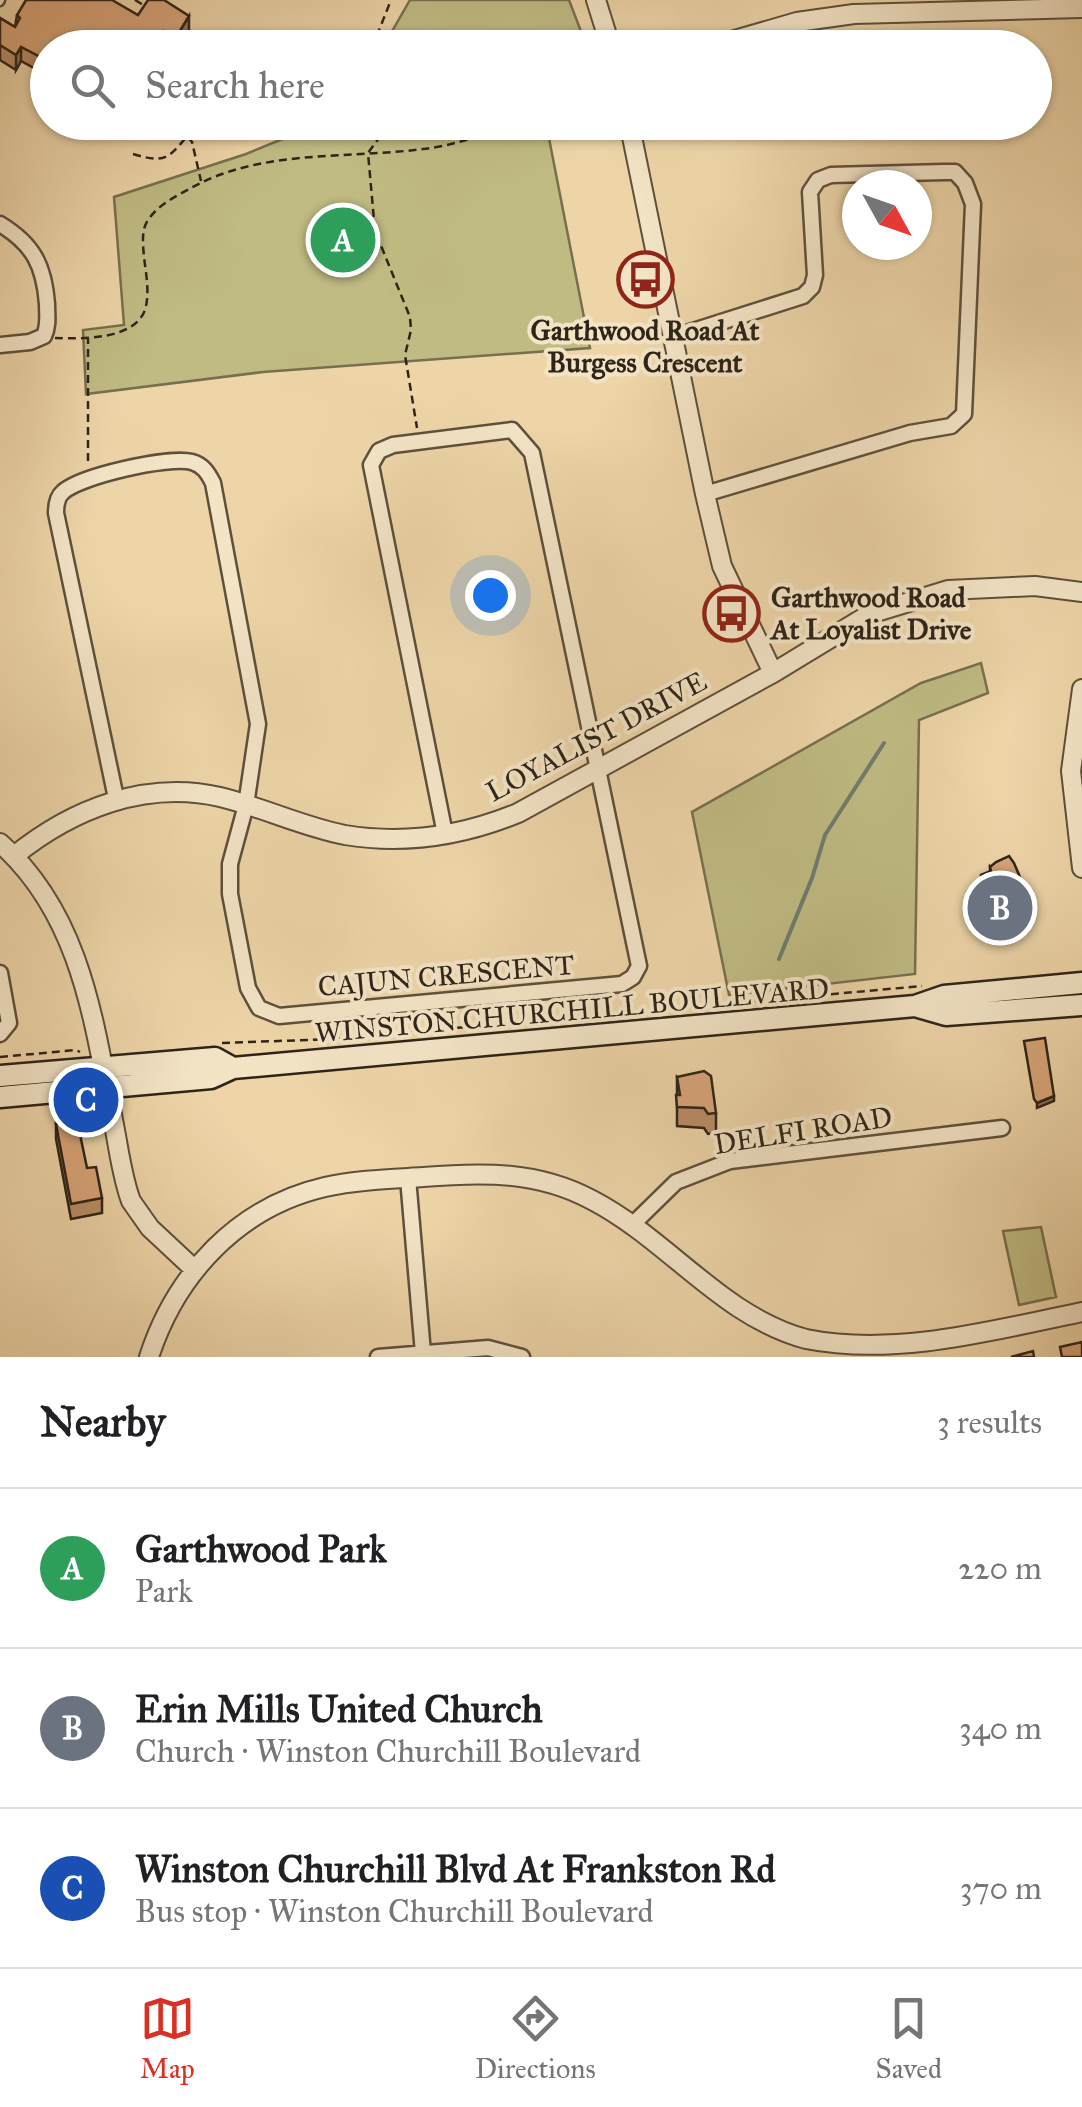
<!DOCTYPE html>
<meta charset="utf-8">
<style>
:root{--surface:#fff;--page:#f6f6f6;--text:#202124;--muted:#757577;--line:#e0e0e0;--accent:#d93025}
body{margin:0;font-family:"IM FELL Great Primer",serif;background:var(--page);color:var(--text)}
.compass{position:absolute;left:842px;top:170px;width:90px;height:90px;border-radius:50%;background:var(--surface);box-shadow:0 2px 8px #0004;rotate:130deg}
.you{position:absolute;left:490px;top:595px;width:35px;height:35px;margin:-25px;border:8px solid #fff;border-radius:50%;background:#1a73e8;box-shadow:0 0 0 15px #1a73e833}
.badge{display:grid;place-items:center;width:65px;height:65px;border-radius:50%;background:var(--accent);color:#fff;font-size:32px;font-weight:700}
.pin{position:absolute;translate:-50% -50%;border:5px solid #fff;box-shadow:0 2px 10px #0006}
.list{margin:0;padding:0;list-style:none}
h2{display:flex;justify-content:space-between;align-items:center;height:130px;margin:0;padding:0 40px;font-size:42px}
h2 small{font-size:32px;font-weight:400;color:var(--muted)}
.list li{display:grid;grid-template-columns:65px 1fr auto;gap:30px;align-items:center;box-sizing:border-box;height:160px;padding:0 40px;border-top:2px solid var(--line)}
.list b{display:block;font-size:38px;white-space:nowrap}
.list p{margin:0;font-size:32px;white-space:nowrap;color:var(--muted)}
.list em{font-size:32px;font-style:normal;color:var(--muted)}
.icon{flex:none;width:55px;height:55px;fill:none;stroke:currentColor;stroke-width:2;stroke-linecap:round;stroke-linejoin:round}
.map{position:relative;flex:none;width:1082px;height:1357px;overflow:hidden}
.search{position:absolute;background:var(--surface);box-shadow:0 2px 8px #0004;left:30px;right:30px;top:30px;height:110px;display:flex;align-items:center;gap:25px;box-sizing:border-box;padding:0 35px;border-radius:55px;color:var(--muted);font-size:38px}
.sheet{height:610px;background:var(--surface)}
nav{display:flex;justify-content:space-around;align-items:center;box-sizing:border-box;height:140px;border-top:2px solid var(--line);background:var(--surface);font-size:28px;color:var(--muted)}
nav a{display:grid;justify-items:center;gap:5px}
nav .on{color:var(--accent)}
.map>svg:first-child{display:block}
</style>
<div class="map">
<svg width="1082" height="1357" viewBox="0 0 1082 1357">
<rect width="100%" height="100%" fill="#edd5a8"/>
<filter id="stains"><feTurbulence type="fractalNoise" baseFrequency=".002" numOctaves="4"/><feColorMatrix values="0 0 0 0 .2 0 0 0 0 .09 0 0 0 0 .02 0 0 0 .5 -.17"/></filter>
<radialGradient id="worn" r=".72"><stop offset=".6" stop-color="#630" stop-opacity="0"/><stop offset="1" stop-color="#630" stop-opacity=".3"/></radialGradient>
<path fill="#c0bb83" stroke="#77704e" stroke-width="2.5" d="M410,0H569L587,47H383Z
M324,122L546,123L590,348L263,372L86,394L83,330L124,325L114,197L246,154Z
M981,663L988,693L919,720L915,974L729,995L692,812L921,683Z
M1041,1227L1056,1297L1019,1305L1003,1231Z"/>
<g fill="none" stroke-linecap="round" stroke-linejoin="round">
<path stroke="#6e7d6f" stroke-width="4" d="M779,959L812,878L825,835L884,743"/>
<defs>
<path id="service" d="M0,2L1,0"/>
<path id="minor" d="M0,224C33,244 44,265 47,304C47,315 49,325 44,336L30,342L0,345
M674,337L803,296L812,287L815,275L810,192L818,180L831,175L944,172H955L965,183L973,204L964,414L951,426L910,433L705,494
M116,798L56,513C56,506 57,497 63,492C80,476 169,456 192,462C203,465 208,473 213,483L258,724L246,805L230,864V894L248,988L259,1008L279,1016L622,984L633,977L639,966L532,453L512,430L393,445L379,451L371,465L445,834
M0,973L9,1023L0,1034
M408,1178L423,1353
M631,1226L676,1182L730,1161L1002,1128
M378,1357L488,1348L522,1357"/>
<path id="tertiary" d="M596,0L611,48
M707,48L797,22L854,14L1082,8
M629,122L705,494L722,566L773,673
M1082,689L1071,771L1082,868
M0,843C82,916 94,1023 114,1125C119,1150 122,1177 131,1201L150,1228L194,1269
M14,856C72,809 145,780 220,797C262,807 303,827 345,835C405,845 462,836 518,813L773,673L870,614L948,590L1035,586L1082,592
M149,1357C176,1274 238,1207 325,1187C357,1180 391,1179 423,1177C483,1172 538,1171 592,1200C669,1240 721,1316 806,1339C896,1357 994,1330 1082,1312"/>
<path id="secondary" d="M915,1006L946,1015L1082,1005
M0,1076L215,1058L233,1068
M0,1097L211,1078L233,1068L915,1006L944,996L1082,983"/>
</defs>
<use href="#service" stroke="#5e503c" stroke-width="11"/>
<use href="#minor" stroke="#5e503c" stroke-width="19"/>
<use href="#tertiary" stroke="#5e503c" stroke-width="22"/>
<use href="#secondary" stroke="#2e2418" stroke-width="25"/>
<path stroke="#2e2418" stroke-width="2.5" stroke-dasharray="8 5" stroke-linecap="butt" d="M135,0L145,6
M372,48L391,0
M376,122L379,138L368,153L375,231L410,317L411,330L405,355L417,428
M133,154C163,163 168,160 187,136L192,142L201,181
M55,338C82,339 134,340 145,310C150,293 146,274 144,257C143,245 141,230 148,220C158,205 176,196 191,188C261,149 346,159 423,149C452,146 485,135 511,122
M88,461V338
M222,1043L334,1039L922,986
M0,1057L76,1050L80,1052"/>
<use href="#service" stroke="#f3e4c6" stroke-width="6"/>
<use href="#minor" stroke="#f3e4c6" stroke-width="14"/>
<use href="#tertiary" stroke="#f3e4c6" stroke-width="18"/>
<use href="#secondary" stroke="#f3e4c6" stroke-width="20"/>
</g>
<path fill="#ba8e68" stroke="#2e2418" stroke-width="2.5" d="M17,15H138L189,31L179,48H48V76L21,61L16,70L0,60V18L15,27Z
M129,122H156L149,134Z
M990,867L1028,916L1018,932L979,931L971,927V907L980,884L990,871Z
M677,1077L716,1113V1133L708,1134L704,1128L677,1126Z
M56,1124L102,1198V1213L71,1219L56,1139Z"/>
<path fill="#977455" stroke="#2e2418" stroke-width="2.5" d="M189,16V31L179,48H175V39Z
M163,31V46L147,48L151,36Z
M21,47V61L16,70V55Z
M149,122H156L149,134Z
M1028,896V916L1018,932V913Z
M1054,1096V1101L1037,1108V1103Z"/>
<path fill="#d8a579" stroke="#2e2418" stroke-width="2.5" d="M26,0H112L138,15L148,0H164L189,16L175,39L163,31L151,36L147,48H48V61L21,47L16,55L0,45V18L15,27L20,18L17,15Z
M1009,856L1014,863L1028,896L1018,913L979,911L971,907L976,884H980L981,875L991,871L990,867L996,862Z
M1045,1038L1054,1096L1037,1103L1034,1099L1024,1041Z
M704,1071L711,1076L716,1113L708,1114L704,1108L677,1107L676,1095H680L677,1077Z
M77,1120L87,1168L96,1167L102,1198L71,1204L56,1124Z
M1082,1342V1357H1062L1060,1347Z
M1033,1351L1034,1357H1011Z"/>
<defs>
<symbol id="bus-ring" viewBox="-11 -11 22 22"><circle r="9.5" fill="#f3e4c6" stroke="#8f2418" stroke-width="1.5"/><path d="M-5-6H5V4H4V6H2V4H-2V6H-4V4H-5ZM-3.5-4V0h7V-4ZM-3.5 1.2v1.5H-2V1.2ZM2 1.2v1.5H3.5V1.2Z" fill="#8f2418"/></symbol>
</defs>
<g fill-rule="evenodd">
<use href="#bus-ring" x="614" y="248" width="63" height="63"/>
<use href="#bus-ring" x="700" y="582" width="63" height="63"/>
</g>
<g text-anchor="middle" stroke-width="8" stroke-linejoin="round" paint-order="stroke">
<g font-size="28" font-weight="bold" fill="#2e2418" stroke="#f3e4c6">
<text x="645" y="340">Garthwood Road At<tspan x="645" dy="32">Burgess Crescent</tspan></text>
<text x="771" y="607" text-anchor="start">Garthwood Road<tspan x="771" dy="32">At Loyalist Drive</tspan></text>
</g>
<g font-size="28" fill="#2e2418" stroke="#f3e4c6">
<text transform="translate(596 736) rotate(-28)" y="10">LOYALIST DRIVE</text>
<text transform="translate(446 975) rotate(-5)" y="10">CAJUN CRESCENT</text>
<text transform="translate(572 1010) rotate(-5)" y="10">WINSTON CHURCHILL BOULEVARD</text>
<text transform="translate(803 1130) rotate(-9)" y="10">DELFI ROAD</text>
</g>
</g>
<rect width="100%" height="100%" filter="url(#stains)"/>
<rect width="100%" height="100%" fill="url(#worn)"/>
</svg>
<svg class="compass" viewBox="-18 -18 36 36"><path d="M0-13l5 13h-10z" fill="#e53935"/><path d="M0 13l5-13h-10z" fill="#757577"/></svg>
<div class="you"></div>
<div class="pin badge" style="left:343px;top:240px;background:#2e9e5b">A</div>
<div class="pin badge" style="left:1000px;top:908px;background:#6b7280">B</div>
<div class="pin badge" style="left:86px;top:1100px;background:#1a4fb4">C</div>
<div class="search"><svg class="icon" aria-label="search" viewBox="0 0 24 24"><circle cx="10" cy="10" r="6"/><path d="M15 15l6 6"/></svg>Search here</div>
</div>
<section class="sheet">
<h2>Nearby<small>3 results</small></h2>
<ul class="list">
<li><span class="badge" style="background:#2e9e5b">A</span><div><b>Garthwood Park</b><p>Park</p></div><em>220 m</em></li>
<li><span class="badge" style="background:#6b7280">B</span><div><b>Erin Mills United Church</b><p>Church · Winston Churchill Boulevard</p></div><em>340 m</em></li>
<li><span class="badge" style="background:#1a4fb4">C</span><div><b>Winston Churchill Blvd At Frankston Rd</b><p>Bus stop · Winston Churchill Boulevard</p></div><em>370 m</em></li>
</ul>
</section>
<nav>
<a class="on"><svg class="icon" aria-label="map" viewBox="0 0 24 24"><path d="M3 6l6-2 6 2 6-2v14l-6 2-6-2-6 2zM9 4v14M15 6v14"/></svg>Map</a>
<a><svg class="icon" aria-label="directions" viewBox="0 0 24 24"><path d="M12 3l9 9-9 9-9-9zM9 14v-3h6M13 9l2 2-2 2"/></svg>Directions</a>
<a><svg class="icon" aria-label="saved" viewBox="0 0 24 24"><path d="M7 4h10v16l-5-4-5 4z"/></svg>Saved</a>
</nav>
